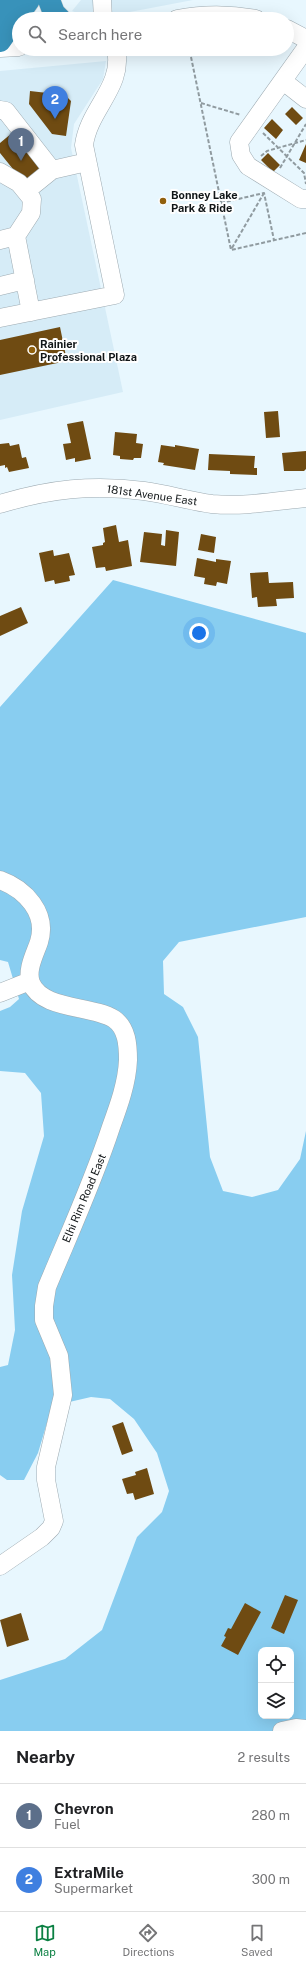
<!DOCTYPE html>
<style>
:root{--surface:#fff;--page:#f6f6f6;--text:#202124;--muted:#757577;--line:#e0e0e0;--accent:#0b8043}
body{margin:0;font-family:"Public Sans",sans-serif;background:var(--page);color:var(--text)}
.controls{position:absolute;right:12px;bottom:12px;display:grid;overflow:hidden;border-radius:8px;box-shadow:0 4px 16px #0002}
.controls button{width:36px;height:36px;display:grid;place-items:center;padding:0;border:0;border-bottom:1px solid var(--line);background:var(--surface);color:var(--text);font:20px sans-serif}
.you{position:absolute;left:199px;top:633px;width:14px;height:14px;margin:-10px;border:3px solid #fff;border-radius:50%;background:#1a73e8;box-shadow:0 0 0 6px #1a73e833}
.badge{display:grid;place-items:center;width:26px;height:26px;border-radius:50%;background:var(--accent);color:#fff;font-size:13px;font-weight:700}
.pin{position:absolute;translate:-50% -33px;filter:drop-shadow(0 1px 2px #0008)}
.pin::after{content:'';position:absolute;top:21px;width:14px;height:12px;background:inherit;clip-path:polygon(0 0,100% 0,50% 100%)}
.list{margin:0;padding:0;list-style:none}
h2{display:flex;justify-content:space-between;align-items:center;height:52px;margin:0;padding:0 16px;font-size:17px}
h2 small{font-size:13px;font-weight:400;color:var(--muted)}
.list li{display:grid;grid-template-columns:26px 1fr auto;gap:12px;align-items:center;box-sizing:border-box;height:64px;padding:0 16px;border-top:1px solid var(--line)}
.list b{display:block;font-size:15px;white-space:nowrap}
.list p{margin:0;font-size:13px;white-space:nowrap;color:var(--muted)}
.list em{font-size:13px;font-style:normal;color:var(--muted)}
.icon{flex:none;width:22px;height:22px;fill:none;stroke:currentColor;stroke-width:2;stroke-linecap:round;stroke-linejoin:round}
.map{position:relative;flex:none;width:306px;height:1731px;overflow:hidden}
.search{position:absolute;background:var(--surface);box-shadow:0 4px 16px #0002;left:12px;right:12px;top:12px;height:44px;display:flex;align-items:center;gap:10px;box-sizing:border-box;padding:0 14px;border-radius:22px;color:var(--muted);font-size:15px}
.sheet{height:180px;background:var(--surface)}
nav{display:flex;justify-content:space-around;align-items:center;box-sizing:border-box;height:56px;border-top:1px solid var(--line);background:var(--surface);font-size:11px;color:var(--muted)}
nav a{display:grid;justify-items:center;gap:2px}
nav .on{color:var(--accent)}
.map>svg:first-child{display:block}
</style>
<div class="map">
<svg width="306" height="1731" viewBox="0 0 306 1731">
<rect width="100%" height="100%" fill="#e8f7fe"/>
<path fill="#d6ecf7" d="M81,0H193L93,19L72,11Z
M106,61L103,79L74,124L71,148L123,392L0,420V71Z"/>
<path fill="#88cdf0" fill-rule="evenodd" d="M113,580L306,633V917L179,942L163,961L164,994L183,1007L198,1037L210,1157L223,1191L252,1197L278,1190L300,1159L306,1131V1731H0V1680L65,1659L102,1630L137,1537L162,1512L169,1491L157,1453L134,1419L110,1399L91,1397L52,1406L38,1453L24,1480H7L0,1475V1367L8,1365L15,1330L12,1275L22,1211L44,1136L41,1093L25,1073L0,1071V1011L10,1007L19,999L8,962L0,960V707ZM261,1650H291V1716H261Z"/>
<path fill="#6f4b12" d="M30,91L65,95L71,101L66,136L52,134L29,104Z
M292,107L303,118L296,125L285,114Z
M272,119L283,130L276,139L264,128Z
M12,133L42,170L25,184L0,153V143Z
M306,144V163L299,160Z
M268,153L280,165L273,172L261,160Z
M60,327L67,361L0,375V340Z
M278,411L280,437L266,438L264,412Z
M83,421L91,459L75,462V458L66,460L63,444L71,443L67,424Z
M115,432L137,434L136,443L143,444L141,458H134L133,460L120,459V456L113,455Z
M9,443L10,446L19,444L22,458L26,457L29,468L9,472L7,467L5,468V465L0,466V444Z
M161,445L175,447V445L199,449L195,470L163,465L164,463L158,462Z
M306,451V469L304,471H284L282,453Z
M209,454L255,456L254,468H257V475L230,474V471L208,470Z
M116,525L119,542L128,540L132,566L106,571L105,567L96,568L92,547L103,545V543L105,542L103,528Z
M166,530L179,532L176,566L140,562L144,532L162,534L161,545L165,546Z
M201,534L216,537L214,553L198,550Z
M53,550L54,556L69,553L75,575L69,576L70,581L55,584L54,580L45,582L39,553Z
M197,558L216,562V559L231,561L227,584L217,582L216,586L204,584L205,578L194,576Z
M268,572L269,583L293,582L294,598L276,599L277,606L258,607L257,597L252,598L250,573Z
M21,607L28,623L0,636V616Z
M123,1422L133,1451L122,1455L112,1426Z
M147,1468L154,1494L135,1500L133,1493L127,1494L122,1479L136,1475L135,1472Z
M285,1595L298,1600L284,1634L271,1628Z
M245,1603L261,1612L238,1655L221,1646L226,1637L224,1636L228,1628L231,1629Z
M21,1613L29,1640L7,1647L0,1620Z"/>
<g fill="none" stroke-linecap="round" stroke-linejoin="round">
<defs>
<path id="minor" d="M102,0L103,19
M177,19C204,14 229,14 256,19
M287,29L306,39
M0,48L19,47
M306,48L239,142L241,155L248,166L301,199H306
M283,81L306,99
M0,110L6,111L52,170L87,162
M0,172L19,183L32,199L31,213L16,236L0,240
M26,191L52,170
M16,236L31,312
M0,286L25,280
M0,318L115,295L84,145C89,108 124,87 116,49
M0,504C49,489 93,484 144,491C167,494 189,501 212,504C243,507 276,501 306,498
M0,880C25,889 48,913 39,942C35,954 26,970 31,983C42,1010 91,1005 114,1019C127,1028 128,1045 128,1060C127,1083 119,1105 111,1127C93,1182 69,1234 47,1287L44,1306V1320L59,1356L63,1395L46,1467V1480L54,1521L51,1528L42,1537L0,1566
M0,993L30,981
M282,1731L296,1728L306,1729"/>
<path id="highway" d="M49,0L54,13L60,19
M0,11L8,0
M0,41L29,0"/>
</defs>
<use href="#minor" stroke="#9daab1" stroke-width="19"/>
<use href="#highway" stroke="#d4d5d5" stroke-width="23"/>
<path stroke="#909ba0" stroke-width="2" stroke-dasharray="4 2" stroke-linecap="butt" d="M191,57L231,250L306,233
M201,103L241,115
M263,133L304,173L306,184
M261,156L267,151L306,140
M280,168L306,124
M221,203L264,193L274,240
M232,248L264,193"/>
<use href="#minor" stroke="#fff" stroke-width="18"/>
<use href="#highway" stroke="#3892ba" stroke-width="22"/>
</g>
<g fill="#90600d" stroke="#fff" stroke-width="1.5">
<circle cx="163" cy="201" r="4"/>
<circle cx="32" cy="350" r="4"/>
</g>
<g text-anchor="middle" stroke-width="4" stroke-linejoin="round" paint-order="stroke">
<g font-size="11" font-weight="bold" fill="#111618" stroke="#fff" text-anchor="start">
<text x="171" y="199">Bonney Lake<tspan x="171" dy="13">Park &amp; Ride</tspan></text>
<text x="40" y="348">Rainier<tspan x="40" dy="13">Professional Plaza</tspan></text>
</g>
<g font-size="11" fill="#111618" stroke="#fff">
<text transform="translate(152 495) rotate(8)" y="4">181st Avenue East</text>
<text transform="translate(84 1198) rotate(-67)" y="4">Elhi Rim Road East</text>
</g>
</g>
</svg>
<div class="controls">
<button><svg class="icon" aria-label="locate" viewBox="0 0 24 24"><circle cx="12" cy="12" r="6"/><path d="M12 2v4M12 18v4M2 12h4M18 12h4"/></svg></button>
<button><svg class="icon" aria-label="layers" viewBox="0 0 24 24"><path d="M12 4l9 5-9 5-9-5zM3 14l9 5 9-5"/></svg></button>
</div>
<div class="you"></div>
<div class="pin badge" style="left:21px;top:161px;background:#5c6f8a">1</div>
<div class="pin badge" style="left:55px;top:119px;background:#3f7fe0">2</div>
<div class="search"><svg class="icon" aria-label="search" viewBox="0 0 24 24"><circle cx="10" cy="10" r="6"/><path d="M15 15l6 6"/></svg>Search here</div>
</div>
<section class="sheet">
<h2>Nearby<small>2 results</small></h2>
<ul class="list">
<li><span class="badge" style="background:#5c6f8a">1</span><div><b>Chevron</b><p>Fuel</p></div><em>280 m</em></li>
<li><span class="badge" style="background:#3f7fe0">2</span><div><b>ExtraMile</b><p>Supermarket</p></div><em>300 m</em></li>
</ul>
</section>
<nav>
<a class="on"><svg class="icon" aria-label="map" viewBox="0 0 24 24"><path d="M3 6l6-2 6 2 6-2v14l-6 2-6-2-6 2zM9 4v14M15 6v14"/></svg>Map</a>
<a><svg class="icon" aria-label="directions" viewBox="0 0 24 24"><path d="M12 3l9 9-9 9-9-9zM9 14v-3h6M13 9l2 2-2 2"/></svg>Directions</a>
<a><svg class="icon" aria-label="saved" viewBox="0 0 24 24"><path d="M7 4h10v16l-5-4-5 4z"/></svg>Saved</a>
</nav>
